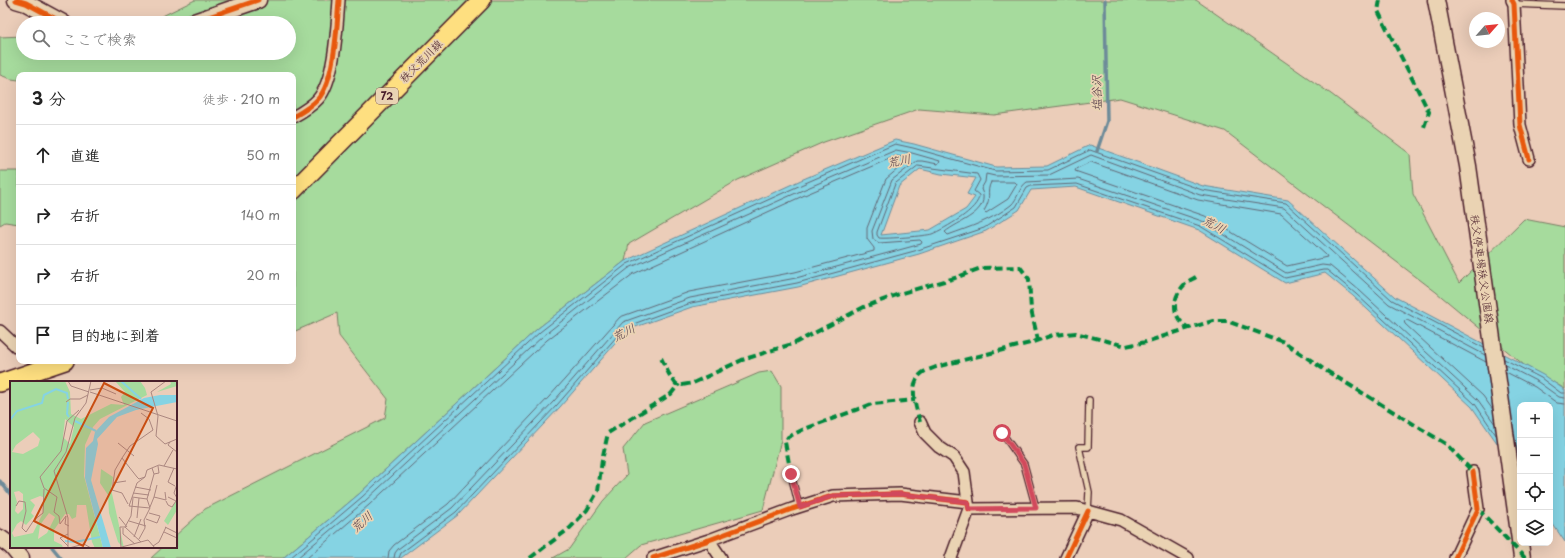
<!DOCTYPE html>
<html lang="ja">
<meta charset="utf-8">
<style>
:root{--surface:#fff;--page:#f6f6f6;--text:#222;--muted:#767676;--line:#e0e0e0}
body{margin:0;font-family:"Playpen Sans","Klee One",sans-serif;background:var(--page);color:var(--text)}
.controls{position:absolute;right:12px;bottom:12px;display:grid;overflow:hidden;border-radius:8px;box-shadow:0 4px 16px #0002}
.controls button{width:36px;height:36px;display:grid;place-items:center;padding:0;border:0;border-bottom:1px solid var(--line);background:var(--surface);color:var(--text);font:20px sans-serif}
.compass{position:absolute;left:1469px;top:12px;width:36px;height:36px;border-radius:50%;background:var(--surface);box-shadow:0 4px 16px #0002;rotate:63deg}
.stop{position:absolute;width:12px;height:12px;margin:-9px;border:3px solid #d1495b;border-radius:50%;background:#fff}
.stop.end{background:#d1495b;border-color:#fff;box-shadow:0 1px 4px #0008}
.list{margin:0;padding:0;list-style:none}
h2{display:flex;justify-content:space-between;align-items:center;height:52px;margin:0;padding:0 16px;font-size:17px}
h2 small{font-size:13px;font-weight:400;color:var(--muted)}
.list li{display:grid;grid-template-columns:26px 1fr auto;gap:12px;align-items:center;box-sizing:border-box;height:60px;padding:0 16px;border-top:1px solid var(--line)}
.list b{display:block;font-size:15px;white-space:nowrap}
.list em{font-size:13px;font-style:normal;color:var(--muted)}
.icon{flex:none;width:22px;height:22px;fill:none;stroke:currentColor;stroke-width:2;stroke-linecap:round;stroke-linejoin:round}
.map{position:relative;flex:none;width:1565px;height:558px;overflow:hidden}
.search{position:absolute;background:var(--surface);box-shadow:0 4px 16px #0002;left:16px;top:16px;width:280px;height:44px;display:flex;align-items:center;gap:10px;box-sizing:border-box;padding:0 14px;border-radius:22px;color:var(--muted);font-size:15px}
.panel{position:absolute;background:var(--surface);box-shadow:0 4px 16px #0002;left:16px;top:72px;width:280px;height:292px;border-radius:8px}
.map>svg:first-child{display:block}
</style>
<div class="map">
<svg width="1565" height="558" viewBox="0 0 1565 558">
<rect width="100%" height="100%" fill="#ebcdb9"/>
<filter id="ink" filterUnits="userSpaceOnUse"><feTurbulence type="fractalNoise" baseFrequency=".025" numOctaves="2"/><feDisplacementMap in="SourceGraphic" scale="8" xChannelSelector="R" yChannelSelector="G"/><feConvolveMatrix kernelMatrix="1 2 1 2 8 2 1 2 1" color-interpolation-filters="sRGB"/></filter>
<g filter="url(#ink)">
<path fill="#a6db9d" stroke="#787d64" d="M195,0H1196L1331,94L1410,154L1413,194L1459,283L1524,219L1565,227V389L1524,365L1436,292L1225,131L1120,98L994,115L919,109L824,142L738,180L629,244L625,261L537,329L359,494L283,558H151L163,547H176V535L205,509L385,418L388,399L339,336L337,313L293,332V75H19V80L11,79L0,75V37L23,36V53H289V23H148Z
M0,171H19V224L5,222L0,225Z
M772,371L781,386V440L763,510L641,545L626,558H553L569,549L603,501L627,475L623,449L645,422L759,373Z"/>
<path fill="#85d3e3" stroke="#6d8b99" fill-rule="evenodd" d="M895,140L914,144L996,167L1047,166L1090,145L1203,186L1288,200L1395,297L1543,375L1565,390V542L1550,520V405H1520V476L1472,407L1353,296L1325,273L1285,283L1199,230L1076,187L1031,190L1019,210L986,231L919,254L798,287L692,307L627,330L560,407L458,515L401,558H283L359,494L537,329L625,261L801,180ZM920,169L941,174L976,178L967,194L975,197L966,209L930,230L881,235L899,186Z"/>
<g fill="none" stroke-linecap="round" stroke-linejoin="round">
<path stroke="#626775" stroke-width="1" d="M1091,162L1198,200L1281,214L1326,255L1327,257L1287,266L1205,216L1075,171L1076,169Z
M918,166L977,174L980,180L974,191L979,195C980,209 944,229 932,234C926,236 886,239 879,238L877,235V232L895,184Z
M991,182H1015L1017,184L1008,199L986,213L984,211C993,196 985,194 991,182Z
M1485,355L1389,304L1284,208L1200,195L1091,155L1049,175L995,176L986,174L985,182L981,189C992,212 958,221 945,232L948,235C970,227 992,220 1011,205C1018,199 1019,187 1027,182L1078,179L1202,221L1286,273L1322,265L1330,266L1359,290L1478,400L1495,424
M1504,359L1541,378L1561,393H1565
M1486,362L1407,320L1404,321L1405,324L1483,396L1493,410
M1505,365L1538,382L1559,397L1565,398
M1506,372L1535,387L1557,403L1565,404
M290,558L362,497L540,332L627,264L803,184L895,144L913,148L995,171L1048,170L1090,150L1202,190L1286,203L1392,300L1484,348
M297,558L365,501L543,336L629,268L805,189L896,150L912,153L940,161L938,164L922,161H917L892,180L872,231L873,239L879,243L920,240L922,242L921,244L796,278L690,298L623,322L554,401L452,508L398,549L395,553L394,558
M307,558L369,505L547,340L633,274L807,194L896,156L907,158V161L886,179L867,228V239L874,248V251L795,272L689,292L620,317L549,397L448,504L394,545L389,551L388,558
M399,558L401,553L456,512L557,405L625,327L691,303L797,283L918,250L984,228L1016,207L1027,188L1031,186L1077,184L1200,226L1285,278L1323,270H1327L1356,294L1475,404L1496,435"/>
<path stroke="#6d8b99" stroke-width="3.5" d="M1097,151L1107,121L1105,0
M0,481L11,495
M52,547L61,558"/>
<defs>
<path id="lane" d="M1514,4L1565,6
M1002,433L1024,464L1036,508
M791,474L799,507
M1088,511L1089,492L1079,447H1088L1089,400"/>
<path id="street" d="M1512,0L1514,4L1520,125L1529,159
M293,117C302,112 311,107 318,99C335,80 337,25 339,0
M0,331L19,349
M920,422L925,433L939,447L954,457L964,472L968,502
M709,540L721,558
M653,558L709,540L792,509L833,496L900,494L968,502L969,509
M951,558L969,509L1077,508L1121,520L1188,558
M1066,558L1088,511
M1455,558L1478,509L1473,472"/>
<path id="secondary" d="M16,0L26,3L63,23
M1436,0L1468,166L1520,540
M191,23L258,0
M0,538L11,546
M1520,543L1522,558
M12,547L21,558"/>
<path id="primary" d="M293,191L482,0
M0,383L65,361"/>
</defs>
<use href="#lane" stroke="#4a1f2b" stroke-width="8"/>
<use href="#street" stroke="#4a1f2b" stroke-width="14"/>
<use href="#secondary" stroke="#4a1f2b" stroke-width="19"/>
<use href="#primary" stroke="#4a1f2b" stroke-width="20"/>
<use href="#lane" stroke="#ead3b3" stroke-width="5.5"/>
<use href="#street" stroke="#ead3b3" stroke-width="11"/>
<use href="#secondary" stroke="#ead3b3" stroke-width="16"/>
<use href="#primary" stroke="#fedf80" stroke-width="17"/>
<path stroke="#00873e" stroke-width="4" stroke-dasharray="8 4" stroke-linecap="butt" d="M1380,0L1378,11L1429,112L1423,130
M1196,277C1193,279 1188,281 1185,284C1171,298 1171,318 1189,328L1213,321H1227L1284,342L1325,370L1446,444L1473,472
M661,358L669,374L676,384L682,385L693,383L742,360L795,343L864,307L902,293L955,278L981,268L1020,267L1029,279L1031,310L1038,340
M920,422C916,407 908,386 921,374C925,370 932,369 936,367L1030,343L1053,335L1076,333L1126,346L1146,342L1189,328
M791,474L785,442L788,437L802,430L872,404L915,400
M1478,509L1525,558
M530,558L570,528L587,510L598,491L602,460L608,433L671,394L679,384"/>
<defs>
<path id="cycleway" d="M16,0L26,3L63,23
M1512,0L1514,4L1520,125L1529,159
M191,23L258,0
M293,117C302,112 311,107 318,99C335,80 337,25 339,0
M653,558L709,540L792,509L833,496L900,494L968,502L969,509
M1066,558L1088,511
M1455,558L1478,509L1473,472"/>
</defs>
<use href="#cycleway" stroke="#ead3b3" stroke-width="8"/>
<use href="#cycleway" stroke="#e8590c" stroke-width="5"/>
</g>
</g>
<g fill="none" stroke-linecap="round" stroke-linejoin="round" filter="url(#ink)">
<path stroke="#d1495b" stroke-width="5" d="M791,474L800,507L833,496L900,494L968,502L969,509L1036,508L1024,464L1002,433"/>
</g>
<g text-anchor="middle" stroke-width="3.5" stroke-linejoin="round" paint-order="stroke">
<rect fill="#ead3b3" stroke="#7a5554" stroke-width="1" x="376" y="88" width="22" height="16" rx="3"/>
<g font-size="10" font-weight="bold" fill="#4a1f2b">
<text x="387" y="100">72</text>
</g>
<g font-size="11" fill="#4a1f2b" stroke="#ead3b3">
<text transform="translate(421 61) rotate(-45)" y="4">秩父荒川線</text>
<text transform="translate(1482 269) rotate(82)" y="4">秩父停車場秩父公園線</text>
</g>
<g font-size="12" font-style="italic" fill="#533a47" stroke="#ead3b3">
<text transform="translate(1097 93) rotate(-91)" y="4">塩谷沢</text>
<text transform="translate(899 161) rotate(-11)" y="4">荒川</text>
<text transform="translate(1214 225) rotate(27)" y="4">荒川</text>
<text transform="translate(624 333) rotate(-27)" y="4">荒川</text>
<text transform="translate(362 522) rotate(-41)" y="4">荒川</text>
</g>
</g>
<g transform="translate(10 381)">
<rect width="167" height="167" fill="#ebcdb9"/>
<path d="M0,0H55L60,11L61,33L71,38L101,23L114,24L111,16L115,11L105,0H130L135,7L137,14L90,38L83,46L75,64L74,95L93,167H85L82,161L76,124H67L66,136L62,138L59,133H55L44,149V160L52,164L53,167H0ZM55,38L64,46L60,63L53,56ZM23,51L30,58L28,65L13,73L2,71L6,64ZM9,110L13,113V128L8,133L5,130L7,121L4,111ZM30,115L33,116V132L23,152L4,156L2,152L7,143L11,140L16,144L24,135L21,132L25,124L20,119ZM39,132L45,136L37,152L28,158L30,144ZM160,0H167V5L147,11L161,3ZM91,88L103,96L101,108L114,167L108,161L99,132L98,114L90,102ZM167,118V129L158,144L154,140Z" fill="#a6db9d" fill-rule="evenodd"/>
<path d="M150,14H167V21L126,29L107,36L87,58L88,63L81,99L101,167H93L75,97L76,67L83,60L85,51L99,36L134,17Z" fill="#85d3e3"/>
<path fill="none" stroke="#85d3e3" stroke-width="2" d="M111,0L131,18M58,21L57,33L59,36M0,39L7,30L32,22L34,14L46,8L57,12L58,18M65,40L86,50M55,160L65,161L90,156"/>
<path fill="none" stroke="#ab8780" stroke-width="1" d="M58,0L61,5L79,11M156,0L141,11L148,35L146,55L155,63L167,58M80,9L92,7L106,13M80,11L167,40M56,21L60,18H70L78,14M131,32L139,38L143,49L120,65L112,77L127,96L129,98L135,96M160,61L158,64L167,71M108,62L124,75M112,77L105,89L102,109L112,112L118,123M154,85L163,69M164,87L158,101L165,105M144,93L149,92L148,85M103,102L116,100M167,103L164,112L167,117M125,106L141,109M123,112L139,114M122,116L137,118M144,116L147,104M156,120L158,124L162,126L166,120L158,116M6,125L9,120L15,121L16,130L12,147L16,151L24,139L33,132L34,108M140,126L144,116L156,119L155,111M140,127L119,125L127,102L135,96L137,89L149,84L167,88M109,136L117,146M127,137L129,117M136,138L147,142L150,135L139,132M119,140L136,145M59,145L55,143L56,135L50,143L49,135L44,131L47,116L34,107L30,96L51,70L57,40L69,29M115,146L121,135L123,117M155,146L167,152M113,147V153L125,163M154,151L167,157M58,153L50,157L58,165M124,156L131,138M129,158L135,147L134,139L140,127L137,118L144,93L142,87M143,165L149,161L156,146M58,167V137L44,90L56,71L65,37L76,22L81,0M59,167L74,163L81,167M108,167L138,159L145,167M111,167L110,146H115L131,161"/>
<path fill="#c84d12" fill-opacity="0.15" stroke="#c84d12" stroke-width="2" d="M94,2L143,27L73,165L24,140Z"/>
<rect width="167" height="167" fill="none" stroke="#4a1f2b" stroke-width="2"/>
</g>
</svg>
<div class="controls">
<button>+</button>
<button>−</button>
<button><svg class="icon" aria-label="locate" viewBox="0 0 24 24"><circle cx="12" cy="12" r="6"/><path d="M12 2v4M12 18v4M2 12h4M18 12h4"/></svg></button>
<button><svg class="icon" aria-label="layers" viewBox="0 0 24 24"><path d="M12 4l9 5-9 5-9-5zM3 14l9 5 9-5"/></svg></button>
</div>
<svg class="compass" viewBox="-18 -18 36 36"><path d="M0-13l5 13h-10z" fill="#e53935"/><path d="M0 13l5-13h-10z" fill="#767676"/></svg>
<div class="stop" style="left:1002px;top:433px"></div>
<div class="stop end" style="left:791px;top:474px"></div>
<div class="search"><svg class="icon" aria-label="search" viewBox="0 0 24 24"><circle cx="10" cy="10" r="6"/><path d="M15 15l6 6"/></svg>ここで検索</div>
<section class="panel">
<h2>3 分<small>徒歩 · 210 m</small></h2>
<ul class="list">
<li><svg class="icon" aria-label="ahead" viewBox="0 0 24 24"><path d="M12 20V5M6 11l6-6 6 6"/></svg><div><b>直進</b></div><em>50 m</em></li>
<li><svg class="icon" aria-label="right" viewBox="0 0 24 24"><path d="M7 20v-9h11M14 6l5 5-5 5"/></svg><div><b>右折</b></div><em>140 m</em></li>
<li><svg class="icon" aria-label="right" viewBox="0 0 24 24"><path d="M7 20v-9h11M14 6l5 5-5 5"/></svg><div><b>右折</b></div><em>20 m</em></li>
<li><svg class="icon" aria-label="arrive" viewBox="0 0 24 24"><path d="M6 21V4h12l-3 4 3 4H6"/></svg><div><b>目的地に到着</b></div></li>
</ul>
</section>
</div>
